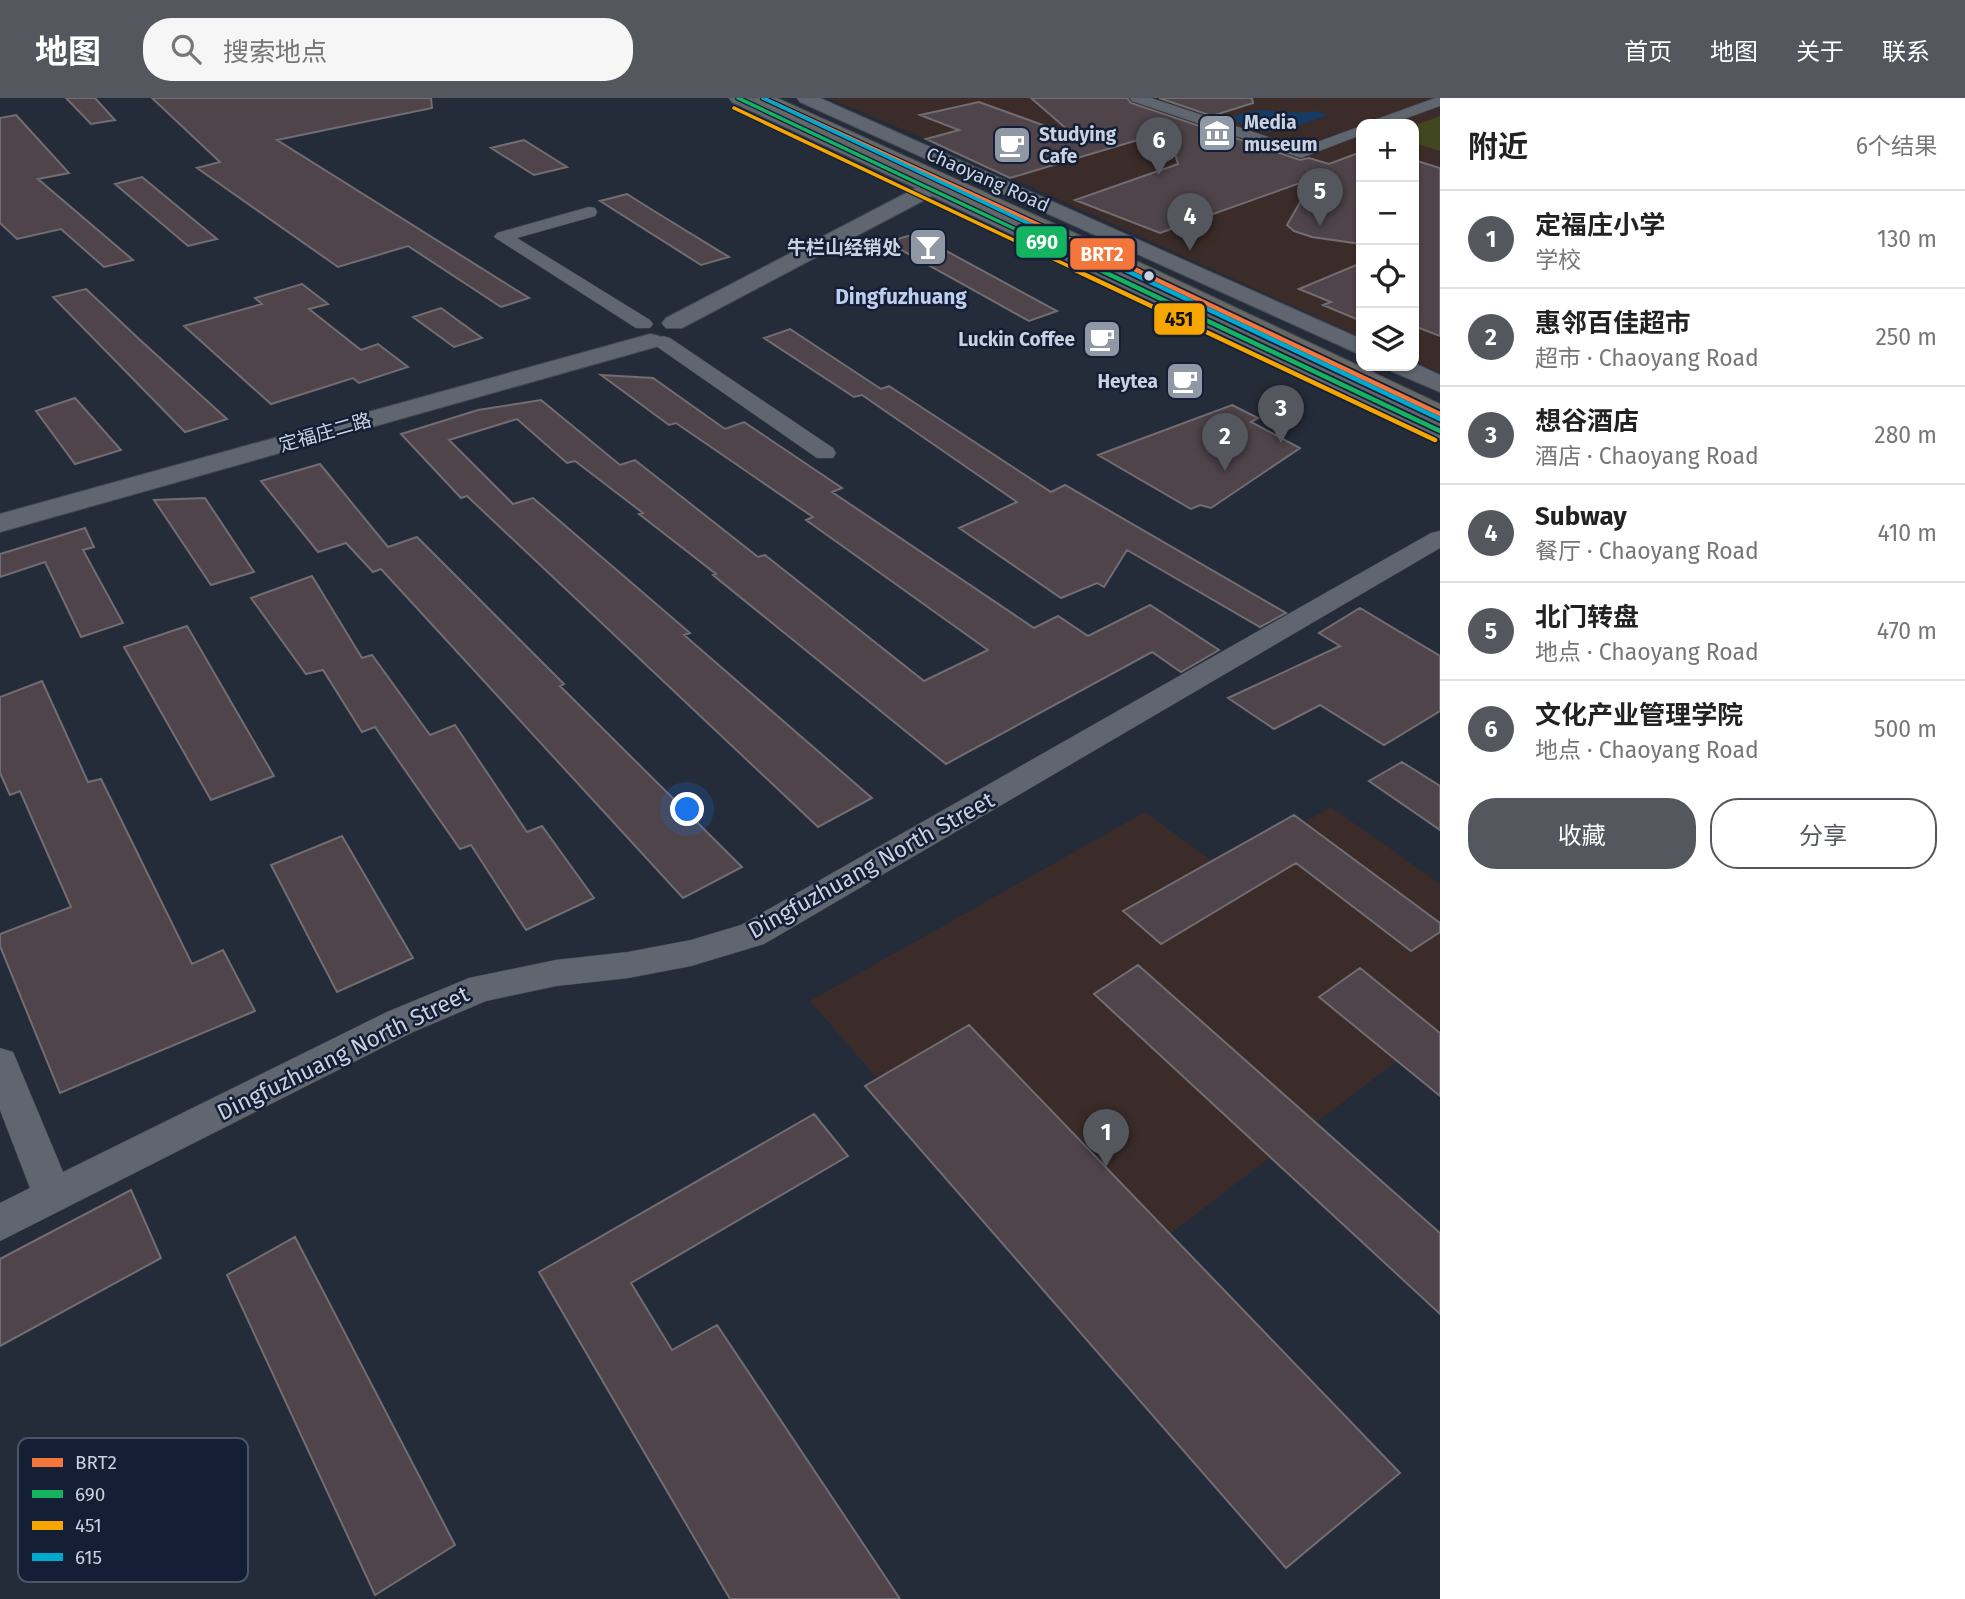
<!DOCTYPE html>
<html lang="zh">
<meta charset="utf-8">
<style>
:root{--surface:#fff;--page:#f6f6f6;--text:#222;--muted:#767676;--line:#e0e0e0;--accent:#54575d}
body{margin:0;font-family:"Fira Sans","Noto Sans SC",sans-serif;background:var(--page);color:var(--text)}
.controls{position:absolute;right:21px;top:21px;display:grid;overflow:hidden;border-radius:14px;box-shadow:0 2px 5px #0004}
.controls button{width:63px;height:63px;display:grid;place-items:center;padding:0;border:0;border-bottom:2px solid var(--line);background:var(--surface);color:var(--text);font:35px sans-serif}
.you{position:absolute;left:688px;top:712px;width:24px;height:24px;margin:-18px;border:5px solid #fff;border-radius:50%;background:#1a73e8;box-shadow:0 0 0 10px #1a73e833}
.badge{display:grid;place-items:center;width:46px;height:46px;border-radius:50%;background:var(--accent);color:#fff;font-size:23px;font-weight:700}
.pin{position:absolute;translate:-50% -58px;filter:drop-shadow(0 2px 4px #0008)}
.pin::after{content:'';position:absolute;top:37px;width:24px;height:21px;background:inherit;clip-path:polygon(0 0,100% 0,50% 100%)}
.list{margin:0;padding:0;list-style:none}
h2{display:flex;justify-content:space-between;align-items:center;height:91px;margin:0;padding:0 28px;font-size:30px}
h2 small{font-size:23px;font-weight:400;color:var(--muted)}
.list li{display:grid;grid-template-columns:46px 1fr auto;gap:21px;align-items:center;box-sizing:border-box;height:98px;padding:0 28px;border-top:2px solid var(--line)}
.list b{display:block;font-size:26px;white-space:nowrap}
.list p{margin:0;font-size:23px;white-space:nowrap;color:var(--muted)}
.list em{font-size:23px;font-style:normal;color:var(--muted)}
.actions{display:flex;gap:14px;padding:21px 28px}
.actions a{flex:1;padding:16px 0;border:2px solid var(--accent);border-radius:28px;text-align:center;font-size:24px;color:var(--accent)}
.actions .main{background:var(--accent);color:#fff}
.icon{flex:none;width:38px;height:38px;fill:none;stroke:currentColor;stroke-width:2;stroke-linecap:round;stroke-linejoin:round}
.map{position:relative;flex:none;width:1440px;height:1501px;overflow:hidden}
header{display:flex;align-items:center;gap:42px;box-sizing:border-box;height:98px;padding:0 35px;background:var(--accent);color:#fff}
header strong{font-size:33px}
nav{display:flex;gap:38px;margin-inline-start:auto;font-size:24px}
.search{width:490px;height:63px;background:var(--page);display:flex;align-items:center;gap:18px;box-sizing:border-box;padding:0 24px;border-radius:28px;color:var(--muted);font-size:26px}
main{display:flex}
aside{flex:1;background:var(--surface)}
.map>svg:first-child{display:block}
</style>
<header>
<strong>地图</strong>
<div class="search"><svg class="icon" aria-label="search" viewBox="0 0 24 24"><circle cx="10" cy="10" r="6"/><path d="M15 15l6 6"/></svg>搜索地点</div>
<nav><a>首页</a><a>地图</a><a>关于</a><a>联系</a></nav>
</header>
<main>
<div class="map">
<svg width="1440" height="1501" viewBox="0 0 1440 1501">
<rect width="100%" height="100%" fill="#252c39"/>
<path fill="#3b2c29" d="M828,0H1440V275L1414,263V26H1361V239L926,41Z
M1331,709L1440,786V930L1075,1208L810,903L1145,714L1222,771Z"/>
<path fill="#41471f" d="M1440,18V53L1414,45V28Z"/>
<path fill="#163c66" d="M1315,13L1328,17C1297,27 1262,47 1234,20C1255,4 1290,19 1315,13Z"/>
<path fill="#4e4449" stroke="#716d72" stroke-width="2" d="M66,0H95L115,22L91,26Z
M152,0H431L432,10L277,42L529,200L501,209L408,148L338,169L197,70L220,64Z
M1031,0H1127L1131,5L1300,62L1309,60L1329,66L1361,54V146L1312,139L1294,133L1287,127L1314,80L1160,135L1075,102L1178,66L1168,33L1010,80L926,41L959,32L920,17L979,4L1076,39Z
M1159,0H1252L1253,5L1212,18Z
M16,17L69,75L38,81L133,162L104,169L61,131L17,141L0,125V20Z
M524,42L567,69L534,77L491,50Z
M1414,62L1440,70V238L1414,228Z
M142,79L217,141L188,148L115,86Z
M627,96L654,113L729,159L701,167L600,103Z
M915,136L1057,213L1029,223L887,144Z
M1361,165V223L1323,207L1331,204L1299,191Z
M302,186L328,206L309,211L361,252L378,246L408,269L359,285L353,280L271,306L184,228L262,206L255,200Z
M86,191L139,241L227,321L185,334L53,199Z
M441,210L482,240L454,249L413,219Z
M790,231L881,291L889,288L1051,394L1065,387L1286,515L1260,529L1127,452L1104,489L1097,485L1061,500L959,430L1017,404L862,297L854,299L764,240Z
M601,277L653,280L725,331L744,324L842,390L832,394L1034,530L1058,518L1088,538L1150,507L1219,552L1181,574L1152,554L946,666L713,477L716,476L639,416L643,415L575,363L567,365L517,321L449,342L513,406L533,400L690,535L684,537L872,700L818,729L467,398L461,400L401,336L478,312L541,302L620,367L635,362L758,459L765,457L924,583L988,552L806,422L813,419L676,325L669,327Z
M75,300L121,352L75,366L36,313Z
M1232,307L1258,320L1251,324L1300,350L1211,410L1200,407L1191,411L1098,357Z
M320,366L388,449L417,439L564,586L560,588L742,769L683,800L381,471L373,474L346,445L318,454L261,383Z
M205,400L254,474L211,487L154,402Z
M85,430L94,449L83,452L123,525L81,539L45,464L0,479V456Z
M312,478L362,560L372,557L430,637L455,627L527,734L542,728L594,800L526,832L471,747L460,751L375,629L362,634L323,572L306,576L251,500Z
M1360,510L1440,558V613L1384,647L1320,607L1274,631L1228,600L1340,548L1319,535Z
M187,528L274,678L211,702L124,549Z
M42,583L88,684L101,681L192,866L223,852L255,913L60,995L0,848V836L71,809L20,693L10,697L0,675V599Z
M1402,664L1440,688V732L1369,683Z
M1294,717L1440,825V834L1411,853L1296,765L1161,846L1123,813Z
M342,738L413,860L337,894L271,767Z
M1138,867L1440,1135V1216L1094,896Z
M1360,870L1440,935V998L1319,899Z
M969,927L1400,1375L1286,1470L865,988Z
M814,1016L848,1058L631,1185L672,1252L717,1227L900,1501H730L539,1174Z
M131,1092L161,1160L0,1248V1161Z
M295,1139L455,1447L375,1497L227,1177Z"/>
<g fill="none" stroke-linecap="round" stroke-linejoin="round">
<defs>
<path id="street" d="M1130,0H1151L1301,50L1361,28V37L1301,60L1132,3Z
M1435,0H1440V8L1390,26H1370L1372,23Z
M589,109L595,110L597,114L595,118L517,140L650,222L653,226L650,230H636L494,139L497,135Z
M663,238L670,240L833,350L836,355L833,360H817L656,248L653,244L656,240Z
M1440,433V450L764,846L691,868L628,880L556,888L486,903L413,934L0,1143V1105L30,1090L0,1012V950L13,954L63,1074L387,914L469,880L556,862L628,854L691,842L741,827L1431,435Z"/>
<path id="secondary" d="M729,0H752L1440,323V341L932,98L682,230H666L662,225L666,220L916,90L732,4Z
M797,0H820L1361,241V257L800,4Z
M650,236L659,238L662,243L659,248L0,434V416Z
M1414,265L1440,277V294L1391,273L1388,268H1414Z"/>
<path id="highway" d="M754,0H777L1145,167L1440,306V324L757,4Z"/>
</defs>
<use href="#street" stroke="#444a55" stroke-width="1"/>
<use href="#secondary" stroke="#444a55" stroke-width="2"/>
<use href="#highway" stroke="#444a55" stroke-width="2"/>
<use href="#street" fill="#60666f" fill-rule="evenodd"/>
<use href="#secondary" fill="#60666f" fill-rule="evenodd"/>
<use href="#highway" fill="#676764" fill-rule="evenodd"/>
<defs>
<path id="bus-1-far1" d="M763,0L1140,173"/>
<path id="bus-1" d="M1136,172L1440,316"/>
<path id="bus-2-far1" d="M738,0L1104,173"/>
<path id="bus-2" d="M1100,172L1440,333"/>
<path id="bus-3-far1" d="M734,10L1079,173"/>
<path id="bus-3" d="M1075,172L1435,342"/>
<path id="bus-4-far1" d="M763,0L1129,173"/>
<path id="bus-4" d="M1125,172L1440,321"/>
</defs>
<use href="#bus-1-far1" stroke="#141f36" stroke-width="6"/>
<use href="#bus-1" stroke="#141f36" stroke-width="8"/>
<use href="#bus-2-far1" stroke="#141f36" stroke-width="6"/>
<use href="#bus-2" stroke="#141f36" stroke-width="8"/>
<use href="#bus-3-far1" stroke="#141f36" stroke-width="6"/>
<use href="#bus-3" stroke="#141f36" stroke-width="8"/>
<use href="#bus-4-far1" stroke="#141f36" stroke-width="6"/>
<use href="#bus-4" stroke="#141f36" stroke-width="8"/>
<use href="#bus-1-far1" stroke="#f5763a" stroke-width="3.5"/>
<use href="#bus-1" stroke="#f5763a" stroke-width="4.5"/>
<use href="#bus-2-far1" stroke="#13b361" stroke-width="3.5"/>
<use href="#bus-2" stroke="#13b361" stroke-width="4.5"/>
<use href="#bus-3-far1" stroke="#f7a600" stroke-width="3.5"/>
<use href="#bus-3" stroke="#f7a600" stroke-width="4.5"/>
<use href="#bus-4-far1" stroke="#00a9ce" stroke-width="3.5"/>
<use href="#bus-4" stroke="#00a9ce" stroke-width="4.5"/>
</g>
<defs>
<symbol id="museum-square" viewBox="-11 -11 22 22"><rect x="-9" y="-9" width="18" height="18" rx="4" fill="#9098a6" stroke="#141f36"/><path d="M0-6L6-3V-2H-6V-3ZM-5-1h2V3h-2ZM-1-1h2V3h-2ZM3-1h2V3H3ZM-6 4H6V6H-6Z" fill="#fff"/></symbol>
<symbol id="cafe-square" viewBox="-11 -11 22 22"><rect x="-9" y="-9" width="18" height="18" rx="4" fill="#9098a6" stroke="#141f36"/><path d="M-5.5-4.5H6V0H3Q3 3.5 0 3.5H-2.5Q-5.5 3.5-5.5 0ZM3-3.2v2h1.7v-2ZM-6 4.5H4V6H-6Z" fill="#fff"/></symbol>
<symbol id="bar-square" viewBox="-11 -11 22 22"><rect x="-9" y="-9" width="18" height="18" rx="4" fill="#9098a6" stroke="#141f36"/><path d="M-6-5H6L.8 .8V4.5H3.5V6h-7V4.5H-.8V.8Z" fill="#fff"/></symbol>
</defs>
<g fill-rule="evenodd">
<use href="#museum-square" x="1195" y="13" width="44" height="44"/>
<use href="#cafe-square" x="990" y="25" width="44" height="44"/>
<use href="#bar-square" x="906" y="127" width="44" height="44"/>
<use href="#cafe-square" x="1080" y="219" width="44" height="44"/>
<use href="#cafe-square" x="1163" y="261" width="44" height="44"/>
</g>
<circle fill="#cad2e1" stroke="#141f36" stroke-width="2.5" cx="1149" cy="178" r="6"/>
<g text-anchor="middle" stroke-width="5" stroke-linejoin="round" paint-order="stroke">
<g font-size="19" font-weight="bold" fill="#cad2e1" stroke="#141f36" text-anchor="end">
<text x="1244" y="31" text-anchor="start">Media<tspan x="1244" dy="22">museum</tspan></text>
<text x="1039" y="43" text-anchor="start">Studying<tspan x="1039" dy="22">Cafe</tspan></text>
<text x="901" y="156">牛栏山经销处</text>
<text x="1075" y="248">Luckin Coffee</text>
<text x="1158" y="290">Heytea</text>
</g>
<g font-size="19" fill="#cad2e1" stroke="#141f36">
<text transform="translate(988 81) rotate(24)" y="7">Chaoyang Road</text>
<text transform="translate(325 334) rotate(-16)" y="7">定福庄二路</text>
</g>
<g font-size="21" font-weight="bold" fill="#beceed" stroke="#141f36">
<text x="901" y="206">Dingfuzhuang</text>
</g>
<g font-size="23" fill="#cad2e1" stroke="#141f36">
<text transform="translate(871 767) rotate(-29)" y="8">Dingfuzhuang North Street</text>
<text transform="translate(343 955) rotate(-26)" y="8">Dingfuzhuang North Street</text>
</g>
</g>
<rect x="18" y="1340" width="230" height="144" rx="10" fill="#141f36" stroke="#4b5569" stroke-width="2"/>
<rect x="32" y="1360" width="31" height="9" fill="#f5763a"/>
<rect x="32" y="1392" width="31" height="8" fill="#13b361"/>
<rect x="32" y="1423" width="31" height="9" fill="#f7a600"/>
<rect x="32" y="1455" width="31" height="8" fill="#00a9ce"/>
<g font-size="19" fill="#cad2e1">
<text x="75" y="1371">BRT2</text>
<text x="75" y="1403">690</text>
<text x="75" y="1434">451</text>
<text x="75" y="1466">615</text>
</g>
<g stroke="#141f36" stroke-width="2.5">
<rect x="1015" y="127" width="53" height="34" rx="7" fill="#13b361"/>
<rect x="1069" y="139" width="67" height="34" rx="7" fill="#f5763a"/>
<rect x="1153" y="204" width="53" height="34" rx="7" fill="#f7a600"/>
</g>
<g font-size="19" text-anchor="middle" font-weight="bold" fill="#fff">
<text x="1042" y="151">690</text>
<text x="1102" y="163">BRT2</text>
</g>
<g font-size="19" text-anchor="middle" font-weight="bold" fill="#111">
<text x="1179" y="228">451</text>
</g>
</svg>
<div class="controls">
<button>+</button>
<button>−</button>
<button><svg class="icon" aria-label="locate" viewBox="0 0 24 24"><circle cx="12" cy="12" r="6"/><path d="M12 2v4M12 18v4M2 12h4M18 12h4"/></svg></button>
<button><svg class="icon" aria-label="layers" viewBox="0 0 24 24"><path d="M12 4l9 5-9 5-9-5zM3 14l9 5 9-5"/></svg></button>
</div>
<div class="you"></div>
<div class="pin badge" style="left:1106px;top:1069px">1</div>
<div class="pin badge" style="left:1225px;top:373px">2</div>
<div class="pin badge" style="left:1281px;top:345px">3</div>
<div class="pin badge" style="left:1190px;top:153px">4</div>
<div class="pin badge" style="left:1320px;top:128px">5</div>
<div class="pin badge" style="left:1159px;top:77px">6</div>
</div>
<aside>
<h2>附近<small>6个结果</small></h2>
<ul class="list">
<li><span class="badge">1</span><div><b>定福庄小学</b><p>学校</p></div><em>130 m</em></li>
<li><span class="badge">2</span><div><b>惠邻百佳超市</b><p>超市 · Chaoyang Road</p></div><em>250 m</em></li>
<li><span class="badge">3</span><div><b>想谷酒店</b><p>酒店 · Chaoyang Road</p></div><em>280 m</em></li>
<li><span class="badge">4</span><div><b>Subway</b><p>餐厅 · Chaoyang Road</p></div><em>410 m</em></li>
<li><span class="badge">5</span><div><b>北门转盘</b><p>地点 · Chaoyang Road</p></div><em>470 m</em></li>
<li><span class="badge">6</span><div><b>文化产业管理学院</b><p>地点 · Chaoyang Road</p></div><em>500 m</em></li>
</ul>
<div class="actions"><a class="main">收藏</a><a>分享</a></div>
</aside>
</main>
